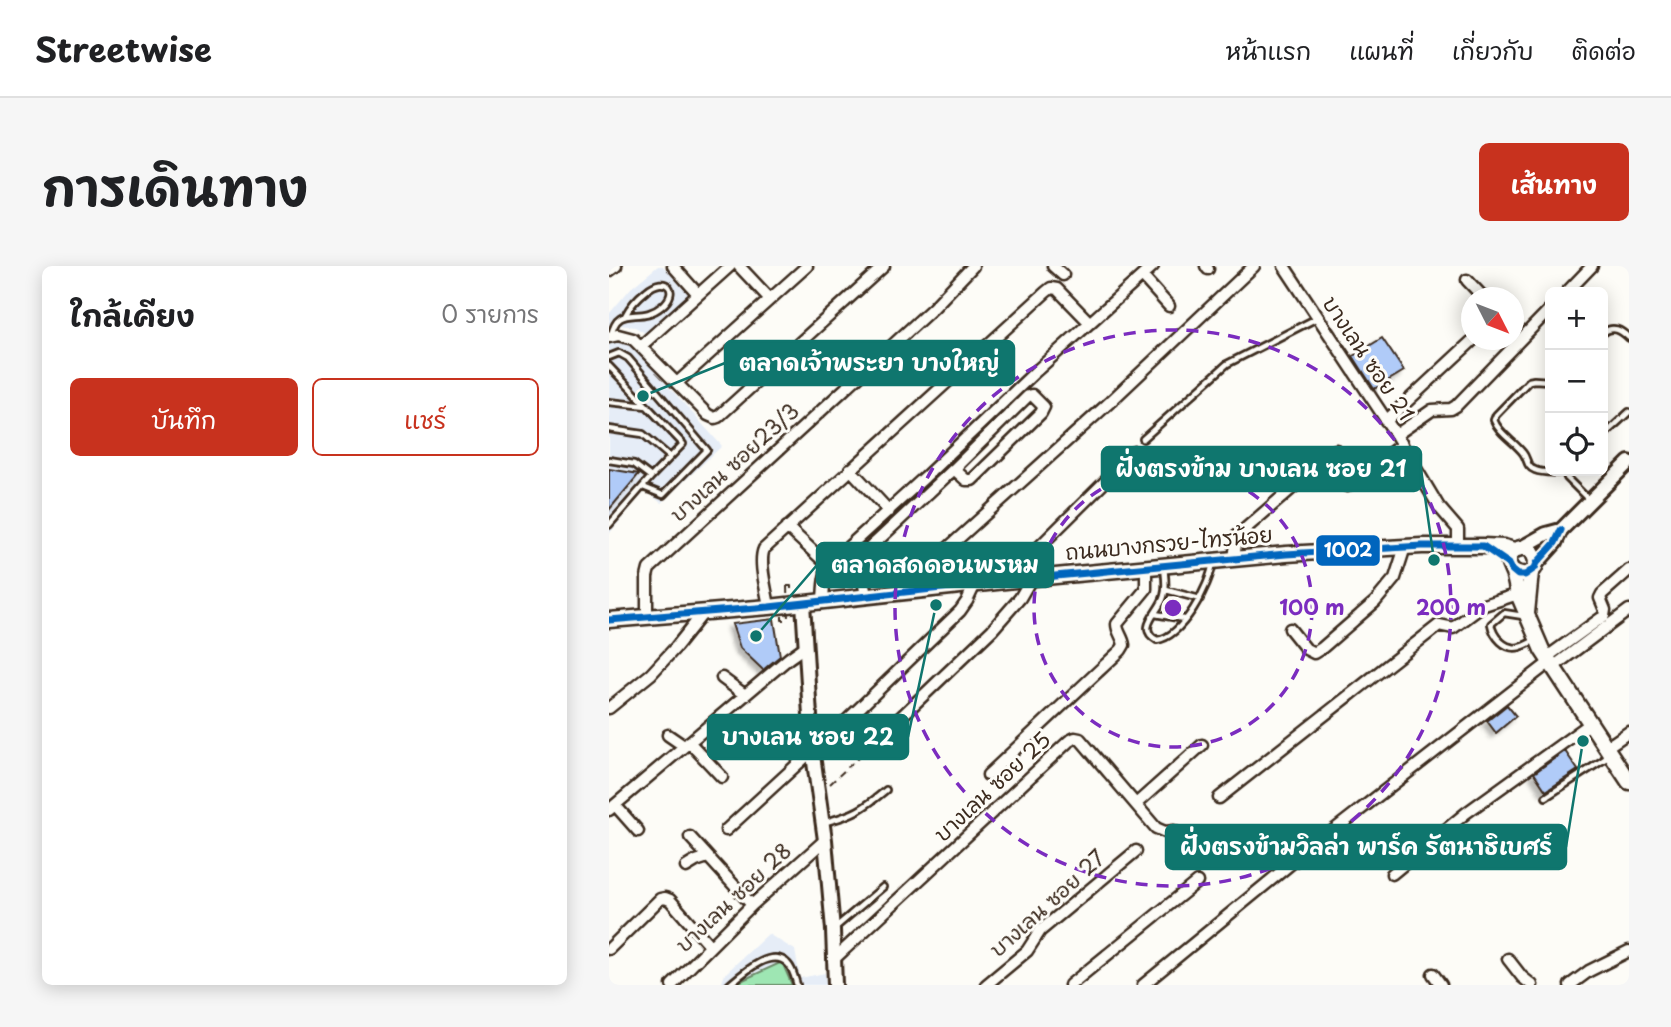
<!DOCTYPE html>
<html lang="th">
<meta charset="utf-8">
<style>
:root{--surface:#fff;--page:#f6f6f6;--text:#202124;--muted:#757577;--line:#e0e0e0;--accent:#c8321e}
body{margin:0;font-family:"Playpen Sans","Playpen Sans Thai",sans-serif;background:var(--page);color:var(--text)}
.controls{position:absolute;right:21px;top:21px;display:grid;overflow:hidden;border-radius:10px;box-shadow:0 4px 18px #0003}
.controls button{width:63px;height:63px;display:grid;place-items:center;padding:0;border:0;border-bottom:2px solid var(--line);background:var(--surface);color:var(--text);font:35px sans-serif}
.compass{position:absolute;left:852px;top:21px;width:63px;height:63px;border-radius:50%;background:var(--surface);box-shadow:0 4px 18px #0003;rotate:132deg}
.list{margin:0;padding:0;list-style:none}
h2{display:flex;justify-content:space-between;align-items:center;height:91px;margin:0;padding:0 28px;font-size:30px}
h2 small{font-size:23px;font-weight:400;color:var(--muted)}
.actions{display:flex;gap:14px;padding:21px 28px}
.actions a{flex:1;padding:16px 0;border:2px solid var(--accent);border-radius:10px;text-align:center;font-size:24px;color:var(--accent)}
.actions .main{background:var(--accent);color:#fff}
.icon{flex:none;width:38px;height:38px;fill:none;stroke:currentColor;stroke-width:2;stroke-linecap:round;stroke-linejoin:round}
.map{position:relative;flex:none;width:1020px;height:719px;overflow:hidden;border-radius:10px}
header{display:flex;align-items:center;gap:42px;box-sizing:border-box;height:98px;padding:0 35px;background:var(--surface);border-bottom:2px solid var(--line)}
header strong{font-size:33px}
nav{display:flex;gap:38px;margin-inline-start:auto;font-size:24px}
.intro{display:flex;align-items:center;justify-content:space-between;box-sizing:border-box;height:168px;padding:0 42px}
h1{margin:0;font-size:49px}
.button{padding:18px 32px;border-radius:10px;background:var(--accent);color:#fff;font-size:24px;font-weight:700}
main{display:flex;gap:42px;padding:0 42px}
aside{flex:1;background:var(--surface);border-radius:10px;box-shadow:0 4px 18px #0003}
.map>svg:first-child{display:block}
</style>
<header>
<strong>Streetwise</strong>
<nav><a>หน้าแรก</a><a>แผนที่</a><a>เกี่ยวกับ</a><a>ติดต่อ</a></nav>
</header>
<div class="intro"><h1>การเดินทาง</h1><a class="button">เส้นทาง</a></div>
<main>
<aside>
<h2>ใกล้เคียง<small>0 รายการ</small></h2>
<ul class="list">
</ul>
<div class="actions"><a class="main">บันทึก</a><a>แชร์</a></div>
</aside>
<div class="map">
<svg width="1020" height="719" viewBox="0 0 1020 719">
<defs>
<filter id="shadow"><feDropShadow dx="-4.5" dy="4.5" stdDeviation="2" flood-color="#0004"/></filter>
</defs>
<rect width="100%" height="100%" fill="#fdfcf7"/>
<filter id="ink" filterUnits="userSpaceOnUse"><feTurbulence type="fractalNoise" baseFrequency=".0143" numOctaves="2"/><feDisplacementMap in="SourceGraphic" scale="14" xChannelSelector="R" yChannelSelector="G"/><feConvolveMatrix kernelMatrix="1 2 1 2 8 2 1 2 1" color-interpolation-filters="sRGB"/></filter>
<g filter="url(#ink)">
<path fill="#e6edf7" d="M49,0H54L80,29L36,67L26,61L11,59L8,75L23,80L113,180L52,237L36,224L0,268V48L22,22Z
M159,668L186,684L191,712L216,707L217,719H112L116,708Z"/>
<path fill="#9ee6b3" stroke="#6c8868" stroke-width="2" d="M173,696L183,719H123Z"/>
<path fill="#b0cbf8" stroke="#3b2a1e" stroke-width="2" filter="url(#shadow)" d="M773,72L795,105L765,123L744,90Z
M0,203L30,208L0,244Z
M165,353L171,390L154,404L131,382L123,358Z
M898,439L907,450L887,467L878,455Z
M956,485L969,504L937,525L925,507Z"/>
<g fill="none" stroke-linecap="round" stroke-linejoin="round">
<defs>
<path id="service" d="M994,67C1004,59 1012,64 1020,72
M2,70C9,36 31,59 53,40C71,26 58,7 37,25C28,32 21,40 16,50
M0,91L10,87L19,92L98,184L54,229L34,221
M0,100L74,178L42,211
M941,115L925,114L920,115L887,149L885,154C890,168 905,175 914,187C919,193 917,201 926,204C935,208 949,206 959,206
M0,136L38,140
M0,163L34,168L61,191
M994,170L1020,146
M534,173L618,98L708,52
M0,194L25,198L42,211L0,259
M960,205L957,209L958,212L981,235
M555,301C556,311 558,321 555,330C551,346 526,362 548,374C573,371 601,320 604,296
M557,324L591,333
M546,348L575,353
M914,350L895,347L882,358C884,370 896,385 911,381C916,380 922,376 927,374
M937,531L999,491
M217,556C246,548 254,543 277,524
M805,592L816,600C826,598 840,586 843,575C844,570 841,567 838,563
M227,661L274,621
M120,719C133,708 163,680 179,698C184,703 186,713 188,719"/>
<path id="minor" d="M64,0L89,28
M130,0L161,33
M444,0L454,9
M597,0L599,3
M675,0L787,169L830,241L849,263V279
M0,5L7,0
M533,10L560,40
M858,14L875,32
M958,26L983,0
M0,71L9,69L24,73L99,149L106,152L109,151L275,0
M32,80L121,0
M69,116L198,0
M777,155L864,74
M787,169L823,144L842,143L847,140L941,43
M241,203L280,245
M738,220L793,178
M178,261L220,300
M250,292L257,330
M625,293L628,270L727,184
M217,306L233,303L250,292L345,203L419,130L423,129L435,141L432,147L363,214H357L345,203
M415,313L423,290L426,285L526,186
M312,324L314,311L320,299L501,136L645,0
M214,335C215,319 214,306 225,294L316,211L425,107L544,0
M160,341C158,326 149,296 155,283L437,26L442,22L448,23L481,57
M38,350V311L40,303L324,42L364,0
M681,363L697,383L705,387L713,382L766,336L786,312L796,281
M938,391L995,350L996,344L991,332L993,328L1020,304
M944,401L1020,344
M113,412L136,429
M0,442L42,408L67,381L95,346
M59,469L75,480
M273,469L383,364L411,332L422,313
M80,476L113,511
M998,481L1020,466
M203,482L233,459L351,345L358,335L366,318
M379,509L512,384L515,379C514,371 508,366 508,358L537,323V302
M610,532L830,359L844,362L875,339L909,328
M527,538L593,479
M6,539L29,565
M0,544L180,392L197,380
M117,564L204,484
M81,571L143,639
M77,601L87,595L99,591
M783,608L857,547L982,457
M0,683L51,633L56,632L61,634L101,680
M899,693L913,711L923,719
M224,694L460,475L466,472L471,473L547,562L556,566L565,565
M824,708L832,719
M63,719L143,639L216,574
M377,719L418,685L431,665L527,585
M461,719L588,616
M534,719L684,596L941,396
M961,719L980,705L1020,685"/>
<path id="tertiary" d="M912,282L937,268L952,264
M928,297L946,277L952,264L1020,196
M194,337L203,482L216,574L224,664L226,719"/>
<path id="secondary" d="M903,304C921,317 936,298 920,282H912L905,284L900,291V298L905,310L909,328L933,384L1020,516
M918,347L922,306
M0,354L160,341L415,313L677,288L813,280H874L895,281L905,284"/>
</defs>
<use href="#service" stroke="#3b2a1e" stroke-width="10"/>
<use href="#minor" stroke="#3b2a1e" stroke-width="15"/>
<use href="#tertiary" stroke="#3b2a1e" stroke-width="18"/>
<use href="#secondary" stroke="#3b2a1e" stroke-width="19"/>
<path stroke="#3b2a1e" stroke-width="2" stroke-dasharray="7 5" stroke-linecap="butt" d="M178,320H182V325
M173,350V354H179
M221,518L265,477"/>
<use href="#service" stroke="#fdfcf7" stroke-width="4.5"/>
<use href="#minor" stroke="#fdfcf7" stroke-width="10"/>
<use href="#tertiary" stroke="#fdfcf7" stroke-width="12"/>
<use href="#secondary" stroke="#fdfcf7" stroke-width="14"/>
<path stroke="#3b2a1e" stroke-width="2" stroke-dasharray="7 5" stroke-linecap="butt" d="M178,320L179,354"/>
<defs>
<path id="bus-1" d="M0,354L160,341L415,313L677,288L813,280H874L900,298L903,304L909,309H916L926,302L928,297L946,277L952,264"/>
</defs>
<use href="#bus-1" stroke="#fdfcf7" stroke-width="12"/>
<use href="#bus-1" stroke="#0065bd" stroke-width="7"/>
</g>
</g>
<g fill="none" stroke="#7b2cbf" stroke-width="3.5" stroke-dasharray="12 9">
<circle cx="564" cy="342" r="139"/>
<circle cx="564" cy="342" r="278"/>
</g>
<g text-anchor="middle" stroke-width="6" stroke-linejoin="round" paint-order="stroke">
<g font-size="21" fill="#3b2a1e" stroke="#fdfcf7">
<text transform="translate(759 93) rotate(56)" y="7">บางเลน ซอย 21</text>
<text transform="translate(126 197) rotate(-42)" y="7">บางเลน ซอย23/3</text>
<text transform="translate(560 278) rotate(-5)" y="7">ถนนบางกรวย-ไทรน้อย</text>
<text transform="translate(384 521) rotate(-43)" y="7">บางเลน ซอย 25</text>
<text transform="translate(125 632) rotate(-43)" y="7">บางเลน ซอย 28</text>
<text transform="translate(439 638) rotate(-42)" y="7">บางเลน ซอย 27</text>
</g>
</g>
<circle cx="564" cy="342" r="10" fill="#7b2cbf" stroke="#fdfcf7" stroke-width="3.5"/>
<g font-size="21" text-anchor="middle" font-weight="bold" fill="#7b2cbf" stroke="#fdfcf7" stroke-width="6" stroke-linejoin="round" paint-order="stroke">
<text x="703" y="349">100 m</text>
<text x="842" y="349">200 m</text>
</g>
<path fill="none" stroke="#0f766e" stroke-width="2.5" d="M34 130L116 97M825 294L812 203M147 370L208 299M327 339L299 471M974 475L957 581"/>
<g fill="#0f766e" stroke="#fdfcf7" stroke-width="2.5">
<circle cx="34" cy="130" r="7"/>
<circle cx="825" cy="294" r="7"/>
<circle cx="147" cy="370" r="7"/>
<circle cx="327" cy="339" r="7"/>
<circle cx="974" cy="475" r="7"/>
</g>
<g fill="#0f766e" stroke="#0f766e" stroke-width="2.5">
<rect x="116" y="75" width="289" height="44" rx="7"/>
<rect x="493" y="181" width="319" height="44" rx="7"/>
<rect x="208" y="277" width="236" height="44" rx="7"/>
<rect x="99" y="449" width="200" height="44" rx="7"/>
<rect x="557" y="559" width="400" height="44" rx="7"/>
</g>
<g font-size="23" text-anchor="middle" font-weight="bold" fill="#fff">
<text x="260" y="105">ตลาดเจ้าพระยา บางใหญ่</text>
<text x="652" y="211">ฝั่งตรงข้าม บางเลน ซอย 21</text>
<text x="326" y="307">ตลาดสดดอนพรหม</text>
<text x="199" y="479">บางเลน ซอย 22</text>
<text x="757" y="589">ฝั่งตรงข้ามวิลล่า พาร์ค รัตนาธิเบศร์</text>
</g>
<rect stroke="#fdfcf7" stroke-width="2.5" x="706" y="268" width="66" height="33" rx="7" fill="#0065bd"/>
<g font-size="19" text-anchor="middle" font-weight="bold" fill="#fff">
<text x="739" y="291">1002</text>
</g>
</svg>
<div class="controls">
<button>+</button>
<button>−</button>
<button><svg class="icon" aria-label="locate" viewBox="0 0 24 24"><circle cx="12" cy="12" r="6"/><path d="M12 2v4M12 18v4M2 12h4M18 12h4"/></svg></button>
</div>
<svg class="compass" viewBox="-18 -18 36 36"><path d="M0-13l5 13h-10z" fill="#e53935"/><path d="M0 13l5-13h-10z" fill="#757577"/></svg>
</div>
</main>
